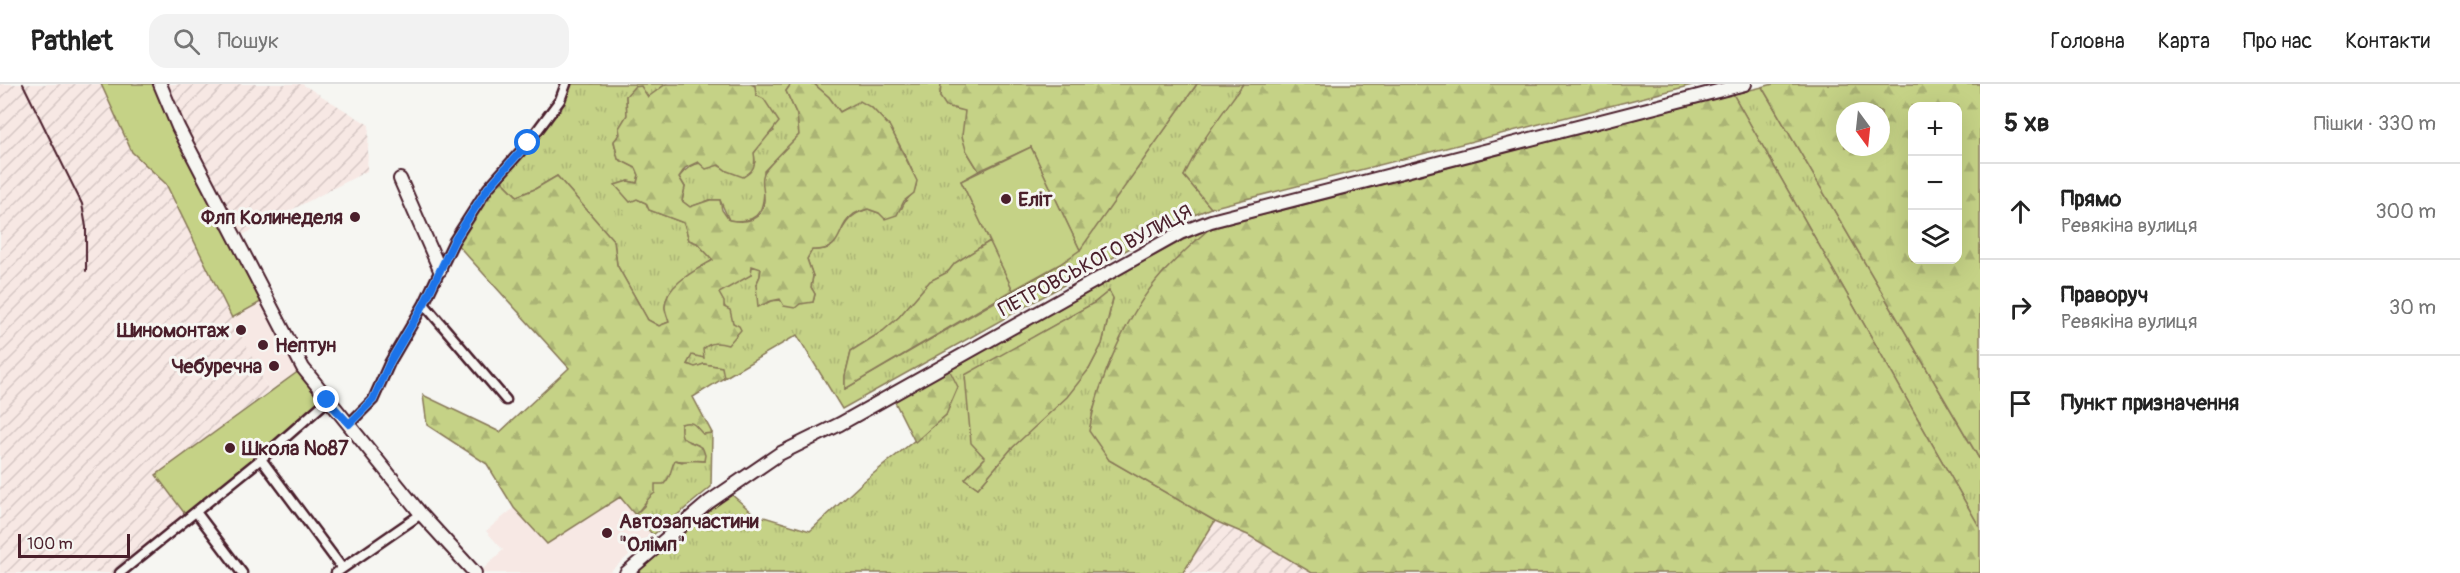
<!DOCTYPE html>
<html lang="uk">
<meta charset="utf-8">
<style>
:root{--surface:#fff;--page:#f2f2f2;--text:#222;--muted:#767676;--line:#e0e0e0}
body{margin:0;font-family:Pangolin,sans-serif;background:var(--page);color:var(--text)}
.controls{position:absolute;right:18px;top:18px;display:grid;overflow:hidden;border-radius:12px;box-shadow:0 6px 24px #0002}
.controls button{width:54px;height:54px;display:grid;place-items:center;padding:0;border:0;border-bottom:2px solid var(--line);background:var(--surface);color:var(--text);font:30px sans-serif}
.compass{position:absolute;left:1836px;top:18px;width:54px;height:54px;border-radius:50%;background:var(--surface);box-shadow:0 6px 24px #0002;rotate:165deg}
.scale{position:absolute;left:18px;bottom:15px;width:112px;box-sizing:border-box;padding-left:6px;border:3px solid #4a1f2b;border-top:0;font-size:16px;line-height:21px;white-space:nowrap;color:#4a1f2b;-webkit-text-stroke:4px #f6f6f2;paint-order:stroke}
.stop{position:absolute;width:18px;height:18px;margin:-14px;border:4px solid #1a73e8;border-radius:50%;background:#fff}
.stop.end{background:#1a73e8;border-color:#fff;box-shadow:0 2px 6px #0008}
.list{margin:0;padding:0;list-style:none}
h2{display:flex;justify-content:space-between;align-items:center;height:78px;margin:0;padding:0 24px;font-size:26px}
h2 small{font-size:20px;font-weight:400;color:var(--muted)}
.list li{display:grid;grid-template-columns:39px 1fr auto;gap:18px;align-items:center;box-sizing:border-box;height:96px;padding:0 24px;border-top:2px solid var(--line)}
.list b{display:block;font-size:22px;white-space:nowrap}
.list p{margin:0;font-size:20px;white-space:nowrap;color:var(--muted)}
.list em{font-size:20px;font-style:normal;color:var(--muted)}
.icon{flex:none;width:33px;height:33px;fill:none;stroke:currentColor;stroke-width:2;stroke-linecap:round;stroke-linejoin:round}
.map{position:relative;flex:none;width:1980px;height:489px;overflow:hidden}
header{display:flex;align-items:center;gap:36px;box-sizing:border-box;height:84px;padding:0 30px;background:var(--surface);border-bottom:2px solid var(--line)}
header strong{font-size:28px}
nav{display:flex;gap:33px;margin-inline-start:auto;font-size:21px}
.search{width:420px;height:54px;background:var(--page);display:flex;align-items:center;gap:15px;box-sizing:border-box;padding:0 21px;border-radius:18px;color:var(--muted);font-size:22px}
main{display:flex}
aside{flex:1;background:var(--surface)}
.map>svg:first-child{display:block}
</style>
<header>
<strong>Pathlet</strong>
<div class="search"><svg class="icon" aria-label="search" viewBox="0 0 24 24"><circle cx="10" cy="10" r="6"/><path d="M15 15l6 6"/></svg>Пошук</div>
<nav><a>Головна</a><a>Карта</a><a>Про нас</a><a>Контакти</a></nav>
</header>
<main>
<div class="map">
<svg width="1980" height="489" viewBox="0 0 1980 489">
<defs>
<pattern id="industrial-furrows" width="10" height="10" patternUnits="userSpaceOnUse" patternTransform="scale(1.5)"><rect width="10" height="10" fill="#f7e8e4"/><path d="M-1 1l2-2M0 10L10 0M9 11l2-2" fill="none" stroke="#d5c7c4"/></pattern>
<pattern id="grass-tufts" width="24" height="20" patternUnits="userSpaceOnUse" patternTransform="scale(1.5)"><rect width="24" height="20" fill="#c5d286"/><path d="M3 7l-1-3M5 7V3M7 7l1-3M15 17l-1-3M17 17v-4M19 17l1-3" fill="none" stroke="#abb474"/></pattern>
<pattern id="forest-firs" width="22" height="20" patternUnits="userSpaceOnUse" patternTransform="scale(1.5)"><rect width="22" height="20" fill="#c5d286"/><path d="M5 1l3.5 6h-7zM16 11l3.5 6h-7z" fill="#abb474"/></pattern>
</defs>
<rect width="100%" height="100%" fill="#f6f6f2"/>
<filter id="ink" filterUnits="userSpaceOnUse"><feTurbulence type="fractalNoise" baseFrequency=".0167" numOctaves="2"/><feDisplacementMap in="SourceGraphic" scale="12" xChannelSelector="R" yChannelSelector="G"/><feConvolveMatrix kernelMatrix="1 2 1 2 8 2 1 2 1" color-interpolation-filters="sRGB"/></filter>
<g filter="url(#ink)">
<path fill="#f7e8e4" d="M268,214L303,284L269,307L232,234Z
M620,413L653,451L608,489H479L503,466L486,447L514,424L547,460Z"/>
<path fill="url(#industrial-furrows)" d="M0,0H101L132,68L166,100L269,307L156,391L188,434L120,489H0Z
M160,0H302L369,41L367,87L237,154Z
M1215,437L1248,451L1312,489H1183Z"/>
<path fill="url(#grass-tufts)" stroke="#887858" stroke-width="1.5" fill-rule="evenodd" d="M566,0H666L648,14L626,12L627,32C621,40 621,49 614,58L618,75L636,84L639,91L637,99L628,97L616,101L630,117L637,115L646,119L649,126L684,139L689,156L697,159L713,176C697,186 665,201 665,223C666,228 668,234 669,238L659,242L648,236L617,181L614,157L557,92L535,105L517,112L498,93L528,59Z
M751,0H791L786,7L797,31L799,51L764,87C764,117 767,142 729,136L720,116H710L690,123L682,117L685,103L679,93C692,76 711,74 727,87L755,78L754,69L764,54L774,47L756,11L755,2Z
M814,0H941L940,13L955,25L965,26L966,66L979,87L961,97L990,157L955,179L948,188L930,197L899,233L883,247L851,267L845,292V305L1060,180L1079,166L1197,0H1243L1184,92L1211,124L1175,139L842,325L797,251L724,294L721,283L704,280L695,284L687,280L692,271L708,260L717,258L733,239L718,209L750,191L752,182L761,184L760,192L756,201L771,217C785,214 798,220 813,218L815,210L811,203L813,192L807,175L812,166C839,167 834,155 847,138C853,130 860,128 868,125L879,129L902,124C905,114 914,112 916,101C918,94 896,54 891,46C886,38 878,31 872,24L849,23L840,28L829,13Z
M1762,3L1980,376V444L1733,10Z
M1209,145L1162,190L1111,275L1092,330L1109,376L1215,437L1183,489H634L731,410L754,430L810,447L863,398L946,331L949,285L1183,156ZM1109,207L1113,215L1102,260L1089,285L1011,365L978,404L965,395L985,374L1035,252L1094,219Z
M689,337L695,339L703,350L712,349L711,403L653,451L635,431L644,422L655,400L675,376L682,378L687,376L704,377L698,361L684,356L680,350L681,340Z"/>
<path fill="url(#forest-firs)" stroke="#887858" stroke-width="1.5" fill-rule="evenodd" d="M666,0H751L755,2L756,11L764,15L779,38L754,69C756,81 754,87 743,93L727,87L719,81L706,85L698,78L685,84L679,93L685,103L682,117L690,123L710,116H720L722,126L729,136C745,139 762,138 764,117C765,107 760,98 764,89C766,84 794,56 799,51L797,31L786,7L791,0H814L829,13L840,28L860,17L872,24L890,43L917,97L914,109L904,117L897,131L885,135L879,129L868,125C864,126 858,128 854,130C834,144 846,167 812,166L807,175L813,192L811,203L815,210L813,218L800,220L795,224L784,222L780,215L771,217L758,223L756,201L760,192L761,185L752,182L751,191L719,209L724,218V223L730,226L733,239L739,242L741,246L728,261C717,258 711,258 703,265L704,274L692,271L687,280L695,283L704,280L722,283L724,294L693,313L712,349L703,350C694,341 694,336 681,340C679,362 691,354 703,365L705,371L704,377C694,375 684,379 675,376C670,385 672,392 664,400H655V409C646,415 643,423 635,431L620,413L547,460L514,424L487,380L427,341L423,311L500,348L569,284L454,157L498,93L517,112L535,105L557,92L614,157L617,181L648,236L659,242L669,238C668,234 665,228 665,223C665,201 696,186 713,176L697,159L689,156L684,139L649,126L646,119L637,115L630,118L615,101L628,97L637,99L639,91L636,84L618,75L614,57L620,50L619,44L627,31L626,12L634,3L641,2L648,13Z
M941,0H1197L1080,166L1031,63L979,87L966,66L962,52L965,27L946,22L940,13Z
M1243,0H1696L1211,124L1184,92C1199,59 1222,30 1243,0Z
M1773,0H1980V376L1762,3ZM1912,22H1958V176H1912ZM1845,27H1881V63H1845Z
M1733,10L1980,444V489H1312L1248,451L1215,437L1109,376L1089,347C1098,296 1128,228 1162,190C1177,174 1193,159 1209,145Z
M990,157L1013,206L845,305V292L851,267L883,247L899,233L930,197L948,188L955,179Z
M1109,207L1113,214L1102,260L1089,285L1067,313L1011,365L978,404L965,395L985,374L971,359L965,291L1094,219Z
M949,285L958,303L946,331L915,358L894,316Z"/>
<path fill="#c5d286" stroke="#887858" stroke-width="1.5" d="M101,0H160L268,214L232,234L166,100L132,68Z
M1031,63L1080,166L1060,180L1013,206L961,97Z
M303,284L328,316L188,434L156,391Z"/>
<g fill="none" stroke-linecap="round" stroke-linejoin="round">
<defs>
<path id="street" d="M424,220L506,316
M349,340L373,316L390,278L424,220L454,157L488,104L528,59L560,16L566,0
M261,375L342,484
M196,428L242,489
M120,489L261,375L328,316
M336,489L421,430"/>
<path id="secondary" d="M160,0L178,43L303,284L421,430L475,489
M400,95L440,186
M626,489L709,418L779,370L840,340L1180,149L1211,137L1745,0"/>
</defs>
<use href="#street" stroke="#4a1f2b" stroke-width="13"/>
<use href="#secondary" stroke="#4a1f2b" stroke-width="16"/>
<use href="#street" stroke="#f6f6f2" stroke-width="8"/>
<use href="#secondary" stroke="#f6f6f2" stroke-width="12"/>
<path stroke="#4a1f2b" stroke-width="2" d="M23,0L82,120L86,143V187"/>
</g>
</g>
<g fill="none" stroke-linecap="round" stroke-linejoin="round" filter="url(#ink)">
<path stroke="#1a73e8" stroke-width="8" d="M327,316L349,340L373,316L390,278L424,220L454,157L466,138L488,104L528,59"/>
</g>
<g fill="#4a1f2b" stroke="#f6f6f2" stroke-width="2">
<circle cx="1006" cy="115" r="6"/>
<circle cx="355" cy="133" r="6"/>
<circle cx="241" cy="246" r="6"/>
<circle cx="263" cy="261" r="6"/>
<circle cx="274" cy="282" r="6"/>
<circle cx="230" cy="364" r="6"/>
<circle cx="607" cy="449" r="6"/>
</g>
<g text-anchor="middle" stroke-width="6" stroke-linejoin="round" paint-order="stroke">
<g font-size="20" font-weight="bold" fill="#4a1f2b" stroke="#f6f6f2" text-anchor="start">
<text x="1018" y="122">Еліт</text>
<text x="343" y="140" text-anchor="end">Флп Колинеделя</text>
<text x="229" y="253" text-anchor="end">Шиномонтаж</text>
<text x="275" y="268">Нептун</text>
<text x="262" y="289" text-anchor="end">Чебуречна</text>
<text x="242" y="371">Школа №87</text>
<text x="619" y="444">Автозапчастини<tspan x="619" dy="23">"Олімп"</tspan></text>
</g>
<g font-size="20" fill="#4a1f2b" stroke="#f6f6f2">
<text transform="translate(1095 176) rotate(-28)" y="7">ПЕТРОВСЬКОГО ВУЛИЦЯ</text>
</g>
</g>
</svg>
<div class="controls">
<button>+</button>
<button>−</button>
<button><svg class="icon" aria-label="layers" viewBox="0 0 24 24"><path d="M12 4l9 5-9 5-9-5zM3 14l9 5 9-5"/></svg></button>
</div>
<svg class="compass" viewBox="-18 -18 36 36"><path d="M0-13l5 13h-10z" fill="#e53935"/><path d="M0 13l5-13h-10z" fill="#767676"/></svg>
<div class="scale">100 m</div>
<div class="stop" style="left:528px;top:59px"></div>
<div class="stop end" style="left:327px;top:316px"></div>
</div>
<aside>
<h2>5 хв<small>Пішки · 330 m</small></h2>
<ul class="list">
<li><svg class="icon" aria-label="ahead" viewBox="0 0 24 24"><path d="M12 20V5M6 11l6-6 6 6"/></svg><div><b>Прямо</b><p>Ревякіна вулиця</p></div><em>300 m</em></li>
<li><svg class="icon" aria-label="right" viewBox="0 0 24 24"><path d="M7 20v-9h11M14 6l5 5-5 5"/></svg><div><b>Праворуч</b><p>Ревякіна вулиця</p></div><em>30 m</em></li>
<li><svg class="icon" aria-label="arrive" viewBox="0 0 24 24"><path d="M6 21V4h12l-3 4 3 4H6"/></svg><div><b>Пункт призначення</b></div></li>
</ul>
</aside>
</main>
